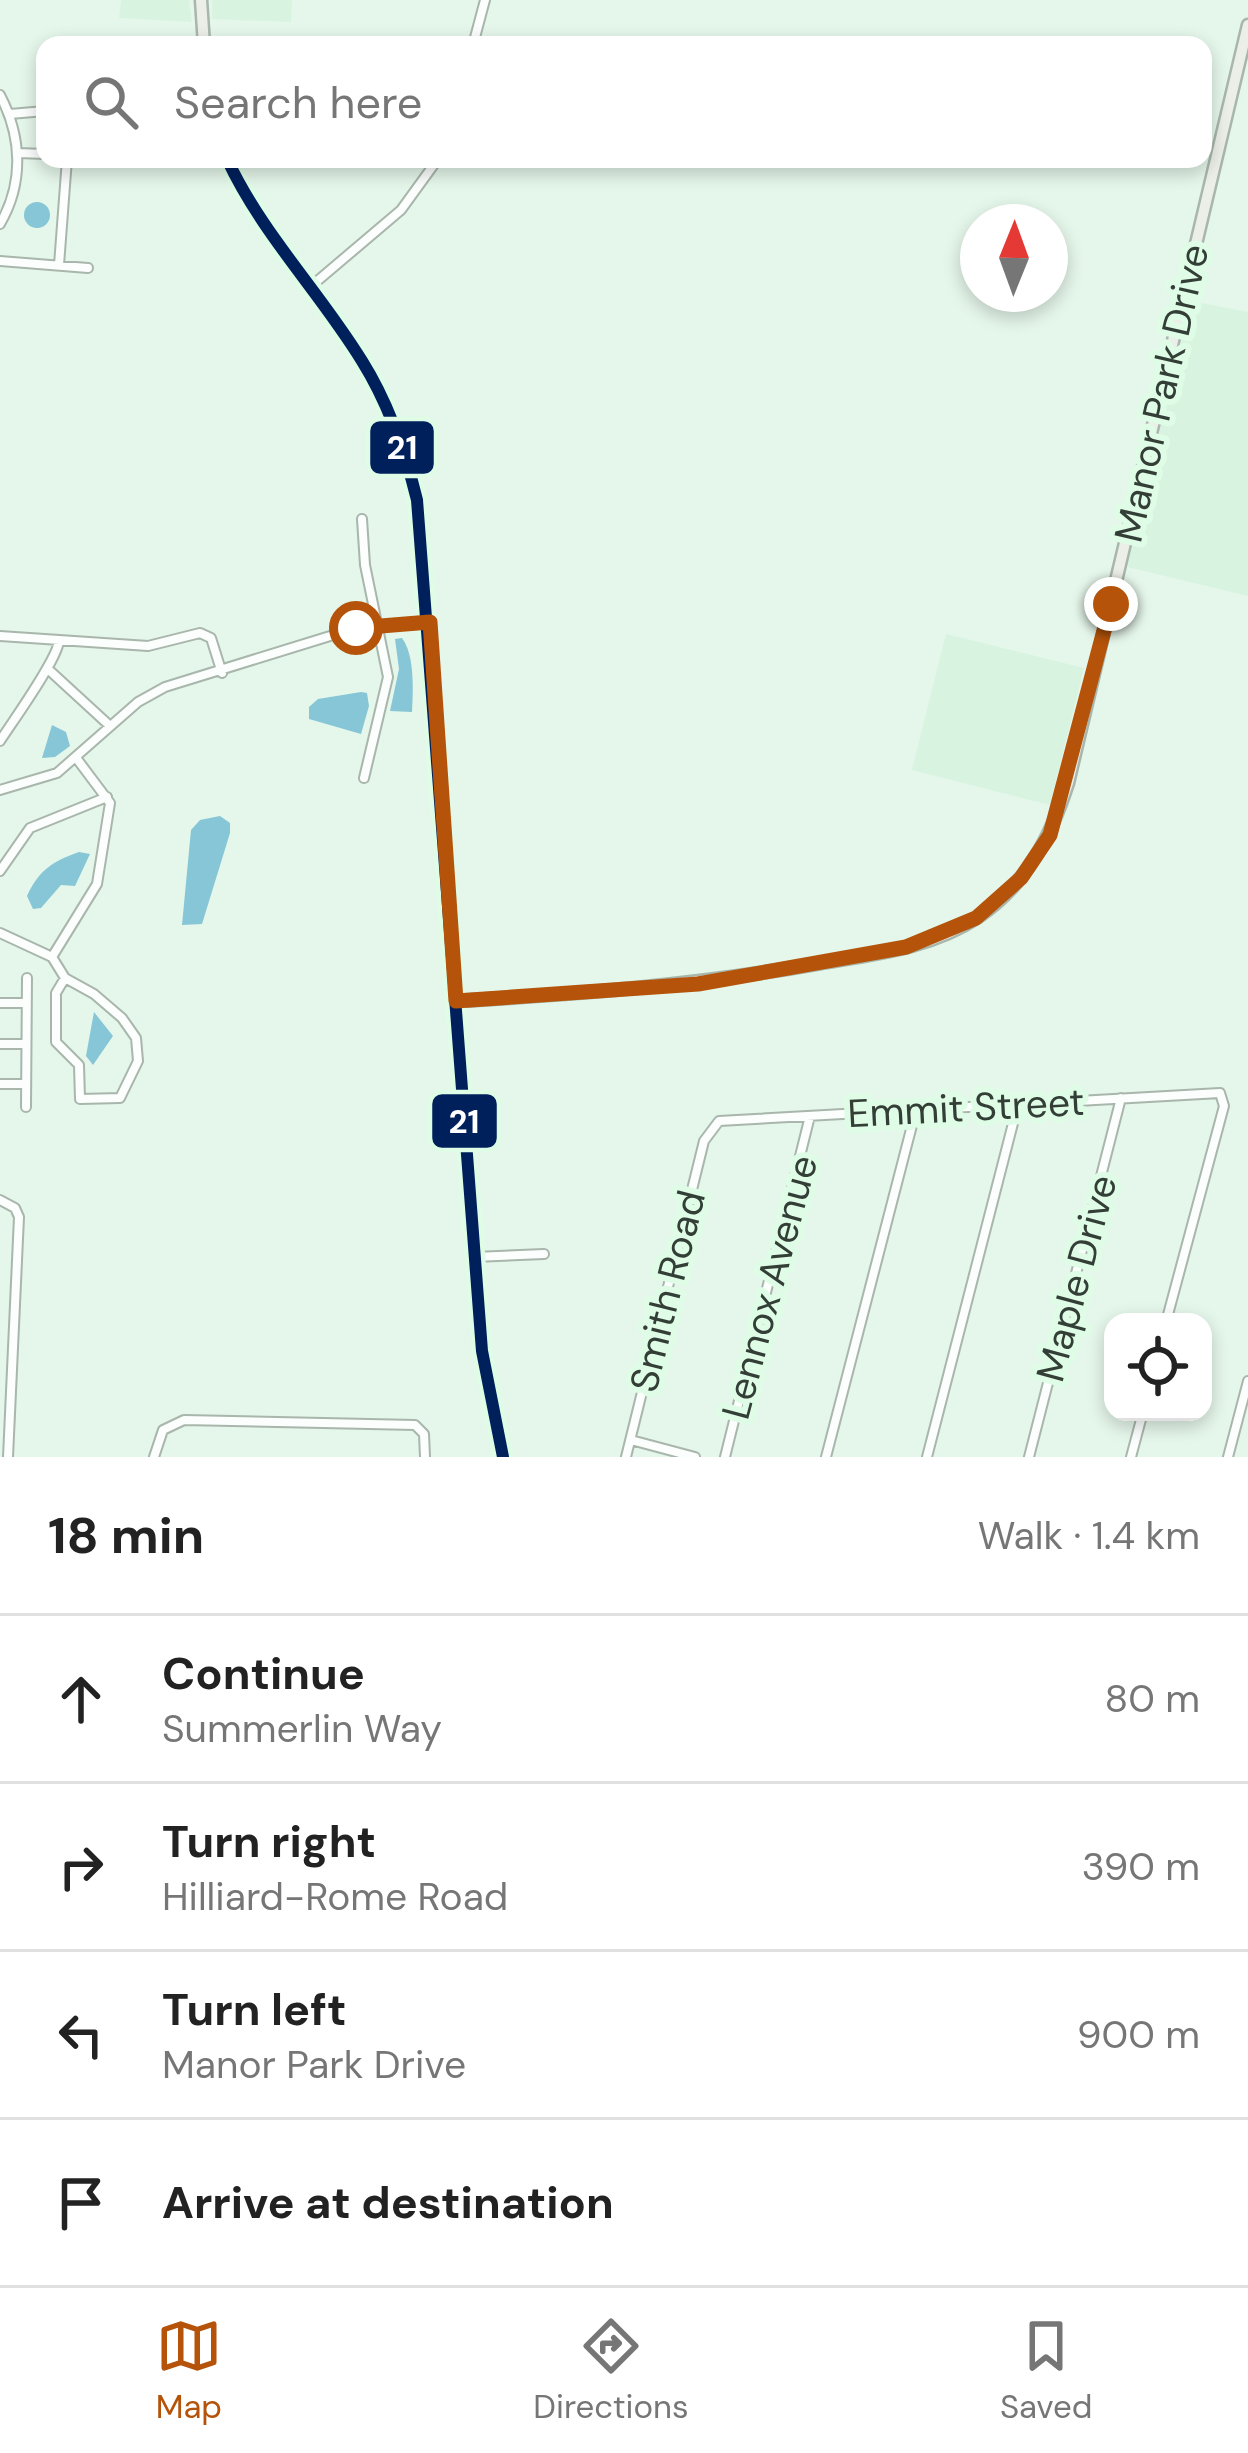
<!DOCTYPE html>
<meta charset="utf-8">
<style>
:root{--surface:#fff;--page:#f6f6f6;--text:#222;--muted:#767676;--line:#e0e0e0;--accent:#b45309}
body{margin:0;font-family:"DM Sans",sans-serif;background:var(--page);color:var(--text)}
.controls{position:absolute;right:36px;bottom:36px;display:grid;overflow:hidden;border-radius:24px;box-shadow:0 6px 18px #0003}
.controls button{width:108px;height:108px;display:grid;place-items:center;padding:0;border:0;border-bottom:3px solid var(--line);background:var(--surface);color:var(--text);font:60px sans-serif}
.compass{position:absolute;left:960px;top:204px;width:108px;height:108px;border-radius:50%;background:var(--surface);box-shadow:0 6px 18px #0003;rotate:1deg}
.stop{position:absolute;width:36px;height:36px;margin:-27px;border:9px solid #b45309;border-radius:50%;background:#fff}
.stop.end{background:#b45309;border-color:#fff;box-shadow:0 3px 12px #0008}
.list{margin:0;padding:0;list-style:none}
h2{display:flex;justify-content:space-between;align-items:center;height:156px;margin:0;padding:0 48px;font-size:51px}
h2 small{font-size:39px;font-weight:400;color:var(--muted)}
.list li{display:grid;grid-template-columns:78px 1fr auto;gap:36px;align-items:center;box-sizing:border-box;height:168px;padding:0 48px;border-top:3px solid var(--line)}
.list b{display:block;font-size:45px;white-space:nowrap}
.list p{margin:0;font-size:39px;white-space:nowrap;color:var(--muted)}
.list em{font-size:39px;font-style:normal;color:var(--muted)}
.icon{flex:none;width:66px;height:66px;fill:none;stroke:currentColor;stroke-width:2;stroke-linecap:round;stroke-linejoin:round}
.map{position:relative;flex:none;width:1248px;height:1457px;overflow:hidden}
.search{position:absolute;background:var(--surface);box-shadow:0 6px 18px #0003;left:36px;right:36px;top:36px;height:132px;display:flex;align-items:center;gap:30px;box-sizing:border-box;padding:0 42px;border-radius:24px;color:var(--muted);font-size:45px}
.sheet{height:828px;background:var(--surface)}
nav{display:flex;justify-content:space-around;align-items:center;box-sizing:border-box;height:168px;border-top:3px solid var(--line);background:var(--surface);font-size:33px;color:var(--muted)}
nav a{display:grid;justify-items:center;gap:6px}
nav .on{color:var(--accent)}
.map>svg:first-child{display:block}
</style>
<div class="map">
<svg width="1248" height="1457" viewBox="0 0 1248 1457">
<rect width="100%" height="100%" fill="#e5f6ea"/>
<path fill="#d8f4e0" d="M121,0H189L192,22L119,18Z
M212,0H292L291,22L212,19Z
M1191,301L1248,312V596L1127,567Z
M946,634L1084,668L1050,805L912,770Z"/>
<path fill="#86c6d6" d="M24 215a13 13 0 1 1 26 0a13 13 0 1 1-26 0Z
M402,638C415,655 413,691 412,712L390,711L399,669L395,639Z
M361,692L367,693L369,706L361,734L309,719V707L318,699Z
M52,725L66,732L70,746L55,757L42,758Z
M220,816L230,823V833L202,924L182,925L191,830L200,820Z
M79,852L90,854L75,886L61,885L41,908L33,909L27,896C39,870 53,861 79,852Z
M94,1012L113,1036L93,1065L86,1056Z"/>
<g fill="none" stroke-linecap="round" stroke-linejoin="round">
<defs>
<path id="street" d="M473,45L485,0
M0,95C22,137 24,183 0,224
M10,114L45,111
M18,153L45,154
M0,261L88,268
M59,265L67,159
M309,288L401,210L438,159
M362,519L365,565L388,677L364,778
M0,636L148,646L200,633L211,638L222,673
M49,670L110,726
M0,741C13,721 57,660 59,641
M0,790L57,773L138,702L165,687L356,628L428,622
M0,871L30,828L107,797
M0,933L52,957L65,978L94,994L122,1018L136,1038L138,1061L120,1098L80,1099L79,1065L56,1042V993L65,978
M52,957L97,884L110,803L77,759
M0,1003H26
M0,1044H25
M0,1084H26
M26,1107L27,978
M0,1200L15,1208L19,1217L8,1457
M474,1257L544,1254
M631,1440L695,1457
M154,1457L163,1430L184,1420L415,1425L424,1434L425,1457
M626,1457L704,1141L719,1121L1220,1093L1224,1106L1166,1322
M725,1457L810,1116
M826,1457L916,1110
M927,1457L1018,1104
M1029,1457L1121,1098
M1131,1457L1143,1412
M1228,1457L1248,1381"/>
<path id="secondary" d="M201,0L204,45
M227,159C257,230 309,283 352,345C384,392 405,445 417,500L482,1351L503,1457
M456,1001C580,994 699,985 821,963C875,954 931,948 978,917C1027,884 1051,836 1068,783L1248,25"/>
</defs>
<use href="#street" stroke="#a8b6ac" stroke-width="12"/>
<use href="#secondary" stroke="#a8b6ac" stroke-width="15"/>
<use href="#street" stroke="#fbfefc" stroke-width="8"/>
<use href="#secondary" stroke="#ecefe8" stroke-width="10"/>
<defs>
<path id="bus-1" d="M227,159C262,234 319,291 362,361C389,404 405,451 417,500L482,1351L503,1457"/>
</defs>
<use href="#bus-1" stroke="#dffce6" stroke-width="21"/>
<use href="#bus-1" stroke="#00205b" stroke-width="12"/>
</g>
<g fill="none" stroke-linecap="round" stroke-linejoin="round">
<path stroke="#b45309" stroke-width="15" d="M356,628L430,622L456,1001L698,984L906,947L976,918L1021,878L1050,835L1111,604"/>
</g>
<g text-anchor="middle" stroke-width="12" stroke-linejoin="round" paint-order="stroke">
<g font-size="39" fill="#333e36" stroke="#dffce6">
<text transform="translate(1161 393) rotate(-77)" y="14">Manor Park Drive</text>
<text transform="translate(966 1107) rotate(-3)" y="14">Emmit Street</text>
<text transform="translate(1076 1278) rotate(-75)" y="14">Maple Drive</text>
<text transform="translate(769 1287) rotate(-75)" y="14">Lennox Avenue</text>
<text transform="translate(667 1291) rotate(-76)" y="14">Smith Road</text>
</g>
</g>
<g stroke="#dffce6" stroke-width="4.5">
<rect x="368" y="419" width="68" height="57" rx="12" fill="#00205b"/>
<rect x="430" y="1092" width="69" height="58" rx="12" fill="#00205b"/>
</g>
<g font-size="33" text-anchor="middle" font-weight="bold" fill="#fff">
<text x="402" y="459">21</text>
<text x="464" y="1133">21</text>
</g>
</svg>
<div class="controls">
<button><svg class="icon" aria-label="locate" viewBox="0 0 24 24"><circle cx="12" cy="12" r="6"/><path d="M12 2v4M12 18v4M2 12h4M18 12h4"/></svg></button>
</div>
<svg class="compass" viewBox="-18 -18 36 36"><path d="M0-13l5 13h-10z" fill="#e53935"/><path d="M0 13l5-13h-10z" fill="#767676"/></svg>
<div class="stop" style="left:356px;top:628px"></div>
<div class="stop end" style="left:1111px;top:604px"></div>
<div class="search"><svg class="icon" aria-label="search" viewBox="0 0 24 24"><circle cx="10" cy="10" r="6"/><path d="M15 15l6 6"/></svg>Search here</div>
</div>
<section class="sheet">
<h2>18 min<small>Walk · 1.4 km</small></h2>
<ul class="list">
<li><svg class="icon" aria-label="ahead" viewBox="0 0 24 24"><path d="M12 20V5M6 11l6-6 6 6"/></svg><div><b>Continue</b><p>Summerlin Way</p></div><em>80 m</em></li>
<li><svg class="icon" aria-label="right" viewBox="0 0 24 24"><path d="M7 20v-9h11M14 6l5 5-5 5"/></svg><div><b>Turn right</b><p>Hilliard-Rome Road</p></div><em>390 m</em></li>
<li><svg class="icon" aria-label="left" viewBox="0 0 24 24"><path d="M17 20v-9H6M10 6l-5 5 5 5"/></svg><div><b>Turn left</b><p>Manor Park Drive</p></div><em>900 m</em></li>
<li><svg class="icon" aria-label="arrive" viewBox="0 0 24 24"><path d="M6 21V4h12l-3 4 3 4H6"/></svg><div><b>Arrive at destination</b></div></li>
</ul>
</section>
<nav>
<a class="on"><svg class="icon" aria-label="map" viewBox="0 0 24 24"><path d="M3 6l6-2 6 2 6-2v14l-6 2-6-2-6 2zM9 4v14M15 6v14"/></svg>Map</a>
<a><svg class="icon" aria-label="directions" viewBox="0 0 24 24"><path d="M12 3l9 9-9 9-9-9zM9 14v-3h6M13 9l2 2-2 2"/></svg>Directions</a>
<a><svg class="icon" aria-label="saved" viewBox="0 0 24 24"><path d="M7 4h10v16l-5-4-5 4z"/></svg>Saved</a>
</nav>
